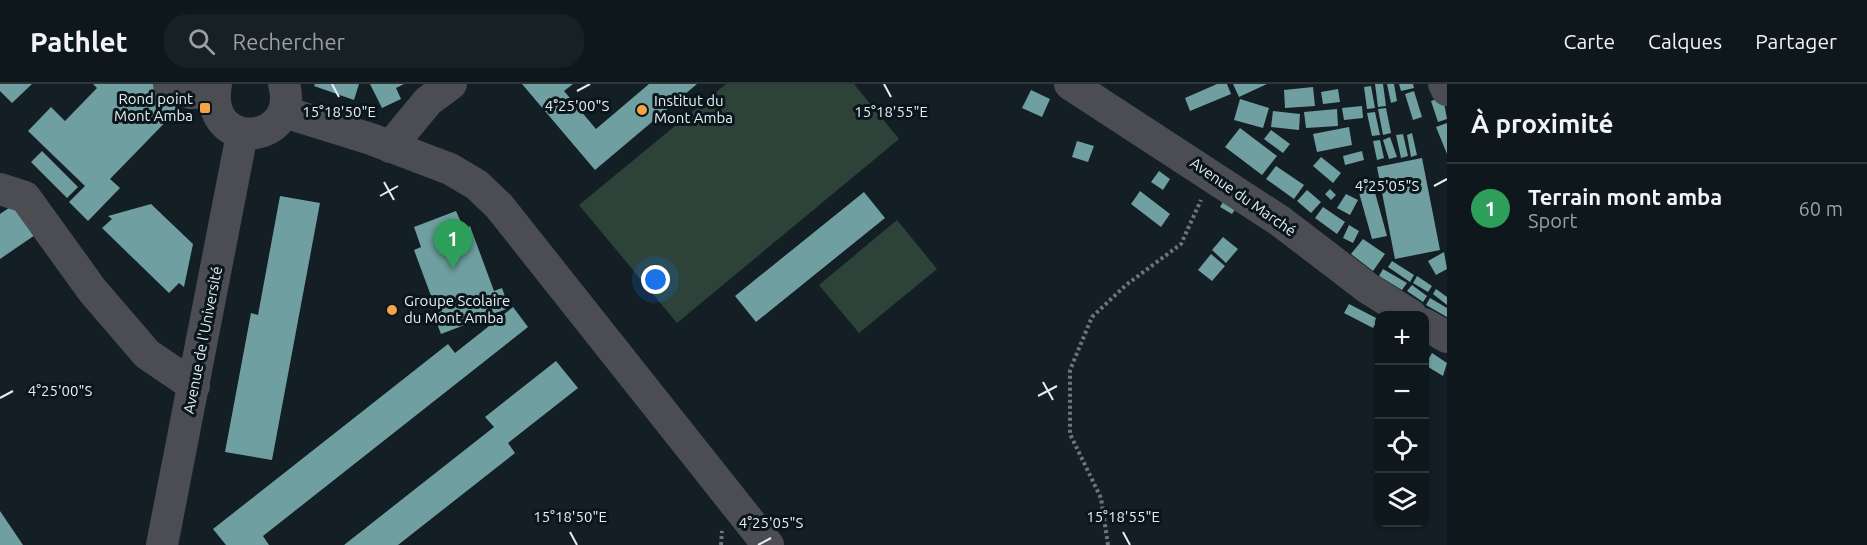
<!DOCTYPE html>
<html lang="fr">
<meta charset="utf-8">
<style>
:root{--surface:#0e171c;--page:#172025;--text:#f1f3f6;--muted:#9b9fa3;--line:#2e363b;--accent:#0b8043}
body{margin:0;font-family:Ubuntu,sans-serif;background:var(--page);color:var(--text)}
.controls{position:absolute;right:18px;bottom:18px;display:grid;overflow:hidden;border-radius:12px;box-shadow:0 2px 4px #0004}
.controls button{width:54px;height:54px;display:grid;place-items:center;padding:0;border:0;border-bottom:2px solid var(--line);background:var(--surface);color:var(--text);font:30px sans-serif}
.you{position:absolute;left:656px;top:196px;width:21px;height:21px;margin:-15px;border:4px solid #fff;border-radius:50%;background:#1a73e8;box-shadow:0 0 0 9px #1a73e833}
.badge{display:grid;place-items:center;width:39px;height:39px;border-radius:50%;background:var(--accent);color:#fff;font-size:20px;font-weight:700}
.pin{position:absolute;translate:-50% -50px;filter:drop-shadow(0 2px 3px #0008)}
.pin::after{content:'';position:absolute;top:32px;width:21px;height:18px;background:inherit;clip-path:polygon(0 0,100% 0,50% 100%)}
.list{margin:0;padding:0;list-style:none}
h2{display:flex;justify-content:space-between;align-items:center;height:78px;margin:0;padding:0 24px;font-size:26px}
h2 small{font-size:20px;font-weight:400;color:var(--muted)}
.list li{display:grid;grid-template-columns:39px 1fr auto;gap:18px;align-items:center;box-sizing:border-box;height:90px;padding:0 24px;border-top:2px solid var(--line)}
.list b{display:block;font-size:22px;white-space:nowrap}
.list p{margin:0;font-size:20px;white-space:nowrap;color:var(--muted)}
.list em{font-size:20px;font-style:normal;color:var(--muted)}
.icon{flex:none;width:33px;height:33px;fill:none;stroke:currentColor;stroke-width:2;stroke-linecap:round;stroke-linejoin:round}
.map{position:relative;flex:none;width:1447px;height:461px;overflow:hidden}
header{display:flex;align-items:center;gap:36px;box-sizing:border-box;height:84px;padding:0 30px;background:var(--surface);border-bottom:2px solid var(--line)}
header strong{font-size:28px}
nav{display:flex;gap:33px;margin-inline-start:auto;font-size:21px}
.search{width:420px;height:54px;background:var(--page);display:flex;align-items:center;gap:15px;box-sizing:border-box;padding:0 21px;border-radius:24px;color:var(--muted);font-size:22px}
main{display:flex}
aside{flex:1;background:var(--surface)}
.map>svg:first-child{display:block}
</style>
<header>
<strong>Pathlet</strong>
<div class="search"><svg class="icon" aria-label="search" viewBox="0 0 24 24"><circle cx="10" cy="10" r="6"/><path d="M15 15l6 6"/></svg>Rechercher</div>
<nav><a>Carte</a><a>Calques</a><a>Partager</a></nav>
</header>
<main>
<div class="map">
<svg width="1447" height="461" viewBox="0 0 1447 461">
<rect width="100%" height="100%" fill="#131f25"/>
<path fill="#2d4339" d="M726,0H854L899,55L677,239L579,121Z
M897,136L937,185L859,249L819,201Z"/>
<path fill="#6f9fa0" d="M0,0H32L12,19L0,7Z
M93,0H161L182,21L110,95L120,104L88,137L69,118L85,102L28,47L51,23L65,37L97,4Z
M315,0H359L354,16L314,2Z
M370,0H404L396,4L401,15L382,24Z
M522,0H573L564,7L596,45L649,0H697L595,86Z
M1217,0H1227L1231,10L1190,27L1185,14Z
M1233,0H1267L1239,13Z
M1375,0H1383L1386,22L1378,23Z
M1387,0H1394L1397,17L1391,19Z
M1399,0H1413L1414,4L1401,7Z
M1371,2L1375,24L1367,25L1364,3Z
M1313,3L1315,22L1285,24L1284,6Z
M1338,5L1340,18L1323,20L1321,8Z
M1031,6L1050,15L1042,33L1022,24Z
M1414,7L1422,33L1413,36L1405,10Z
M1443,13L1447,35L1438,38L1431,17Z
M1240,15L1269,24L1263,44L1234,36Z
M1362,22L1363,34L1344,36L1342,24Z
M1386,24L1391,49L1383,51L1378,25Z
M1337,25L1338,42L1306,44L1304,28Z
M1273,27L1300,30L1299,46L1271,43Z
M1375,28L1380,51L1372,52L1367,29Z
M1447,39V70L1436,43Z
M1349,43L1352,61L1317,68L1313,50Z
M1240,44L1277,72L1262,91L1225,63Z
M1271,46L1290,60L1283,69L1264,55Z
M1412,49L1417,71L1411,73L1407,51Z
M1403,50L1408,72L1401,74L1396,51Z
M1390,53L1397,73L1389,75L1383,56Z
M1380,56L1384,74L1377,76L1373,57Z
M1077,57L1094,62L1088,78L1072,73Z
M42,67L78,103L67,114L31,78Z
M1362,67L1364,76L1345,81L1343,72Z
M1321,73L1341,89L1333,99L1313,82Z
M1422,74L1440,166L1395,175L1377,83Z
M1276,82L1304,101L1294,115L1266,95Z
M1159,87L1170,95L1163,106L1151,98Z
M1371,94L1387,152L1372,155L1356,98Z
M1330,105L1336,111L1331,116L1325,110Z
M1307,106L1321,118L1311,129L1297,117Z
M1140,107L1170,130L1161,143L1131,120Z
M864,108L885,134L756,238L735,212Z
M1346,110L1358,116L1350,131L1337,124Z
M280,112L320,119L272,376L225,368L251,229L258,231Z
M1226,113L1238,121L1232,130L1220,123Z
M16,119L38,149L0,175V130Z
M151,120L193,160L184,203L179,199L169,209L102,144L112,135L108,132Z
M1323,123L1345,138L1337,150L1315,134Z
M456,127L464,145L470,142L494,207L502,204L509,224L441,250L433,229L437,228L414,166L421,163L414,143Z
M1349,141L1359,147L1353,159L1343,154Z
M1223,153L1238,165L1226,179L1212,166Z
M1363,155L1385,170L1373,187L1351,170Z
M1444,168L1447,185L1436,191L1428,177Z
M1211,170L1225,182L1212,197L1198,186Z
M1392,177L1414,191L1410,198L1388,183Z
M1383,185L1407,199L1402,206L1379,192Z
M1417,192L1432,202L1428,208L1413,199Z
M1412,201L1427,212L1423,218L1407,207Z
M1436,205L1447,213V221L1433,210Z
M1430,214L1447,224V233L1426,221Z
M1349,220L1378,235L1373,244L1344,229Z
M513,223L528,243L263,452L269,461H226L213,445L448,260L455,269Z
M1432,269L1447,279L1443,292L1425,281Z
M556,277L578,304L508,359L515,369L398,461H344L494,343L485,333Z
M0,427L23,461H0Z"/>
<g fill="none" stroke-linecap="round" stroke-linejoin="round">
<path stroke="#6c767c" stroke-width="4" stroke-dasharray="3 3" stroke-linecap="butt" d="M721,461L722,447
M1108,461L1101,414L1070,350V286L1092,233L1126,201L1181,160L1201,116"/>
<path stroke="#4b4d52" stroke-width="32" d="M169,0L191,9L214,8
M216,0C203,70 301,62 284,0
M1070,0L1280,137L1369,205L1411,231
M1444,0L1447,6
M284,28L371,55L450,85L477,101L499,122L768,461
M390,63L428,17L451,0
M0,105L25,113L92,206L147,270L194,302
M1424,240L1447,253
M162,461L242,50"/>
</g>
<path fill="none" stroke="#e6eef3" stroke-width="2" d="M332,0L339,13M884,0L891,13M577,7L590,0M384,98L394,116M1434,102L1447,95M380,112L398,102M1043,298L1053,316M1038,312L1057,302M0,314L13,307M570,448L577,461M1123,448L1130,461M758,461L771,454"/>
<g fill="#f5a345" stroke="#0a161c" stroke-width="2">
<rect x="199" y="18" width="12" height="12" rx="3"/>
<circle cx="642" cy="26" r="6"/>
<circle cx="392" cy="226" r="6"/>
</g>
<g text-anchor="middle" stroke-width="6" stroke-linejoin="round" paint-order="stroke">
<g font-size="15" fill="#e6eef3" stroke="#0a161c" text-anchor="start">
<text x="193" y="20" text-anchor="end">Rond point<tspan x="193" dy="17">Mont Amba</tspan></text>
<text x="654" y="22">Institut du<tspan x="654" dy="17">Mont Amba</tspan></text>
<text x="404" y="222">Groupe Scolaire<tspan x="404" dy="17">du Mont Amba</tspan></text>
</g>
<g font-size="15" fill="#e6eef3" stroke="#0a161c">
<text transform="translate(1243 113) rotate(35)" y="5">Avenue du Marché</text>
<text transform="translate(203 256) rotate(-79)" y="5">Avenue de l'Université</text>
</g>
</g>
<g font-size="15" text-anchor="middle" fill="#e6eef3" stroke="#0a161c" stroke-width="6" stroke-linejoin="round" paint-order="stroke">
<text x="577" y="27">4°25'00"S</text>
<text x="339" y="33">15°18'50"E</text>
<text x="891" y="33">15°18'55"E</text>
<text x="1387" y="107">4°25'05"S</text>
<text x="60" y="312">4°25'00"S</text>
<text x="570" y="438">15°18'50"E</text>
<text x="1123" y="438">15°18'55"E</text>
<text x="771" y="444">4°25'05"S</text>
</g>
</svg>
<div class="controls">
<button>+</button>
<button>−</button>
<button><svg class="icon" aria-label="locate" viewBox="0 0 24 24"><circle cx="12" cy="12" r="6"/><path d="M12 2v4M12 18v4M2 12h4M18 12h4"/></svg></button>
<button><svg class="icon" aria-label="layers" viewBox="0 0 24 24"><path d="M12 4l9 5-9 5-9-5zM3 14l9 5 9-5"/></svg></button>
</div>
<div class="you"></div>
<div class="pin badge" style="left:453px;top:185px;background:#2e9e5b">1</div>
</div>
<aside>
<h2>À proximité<small></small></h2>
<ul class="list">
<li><span class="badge" style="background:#2e9e5b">1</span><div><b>Terrain mont amba</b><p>Sport</p></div><em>60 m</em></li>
</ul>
</aside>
</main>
